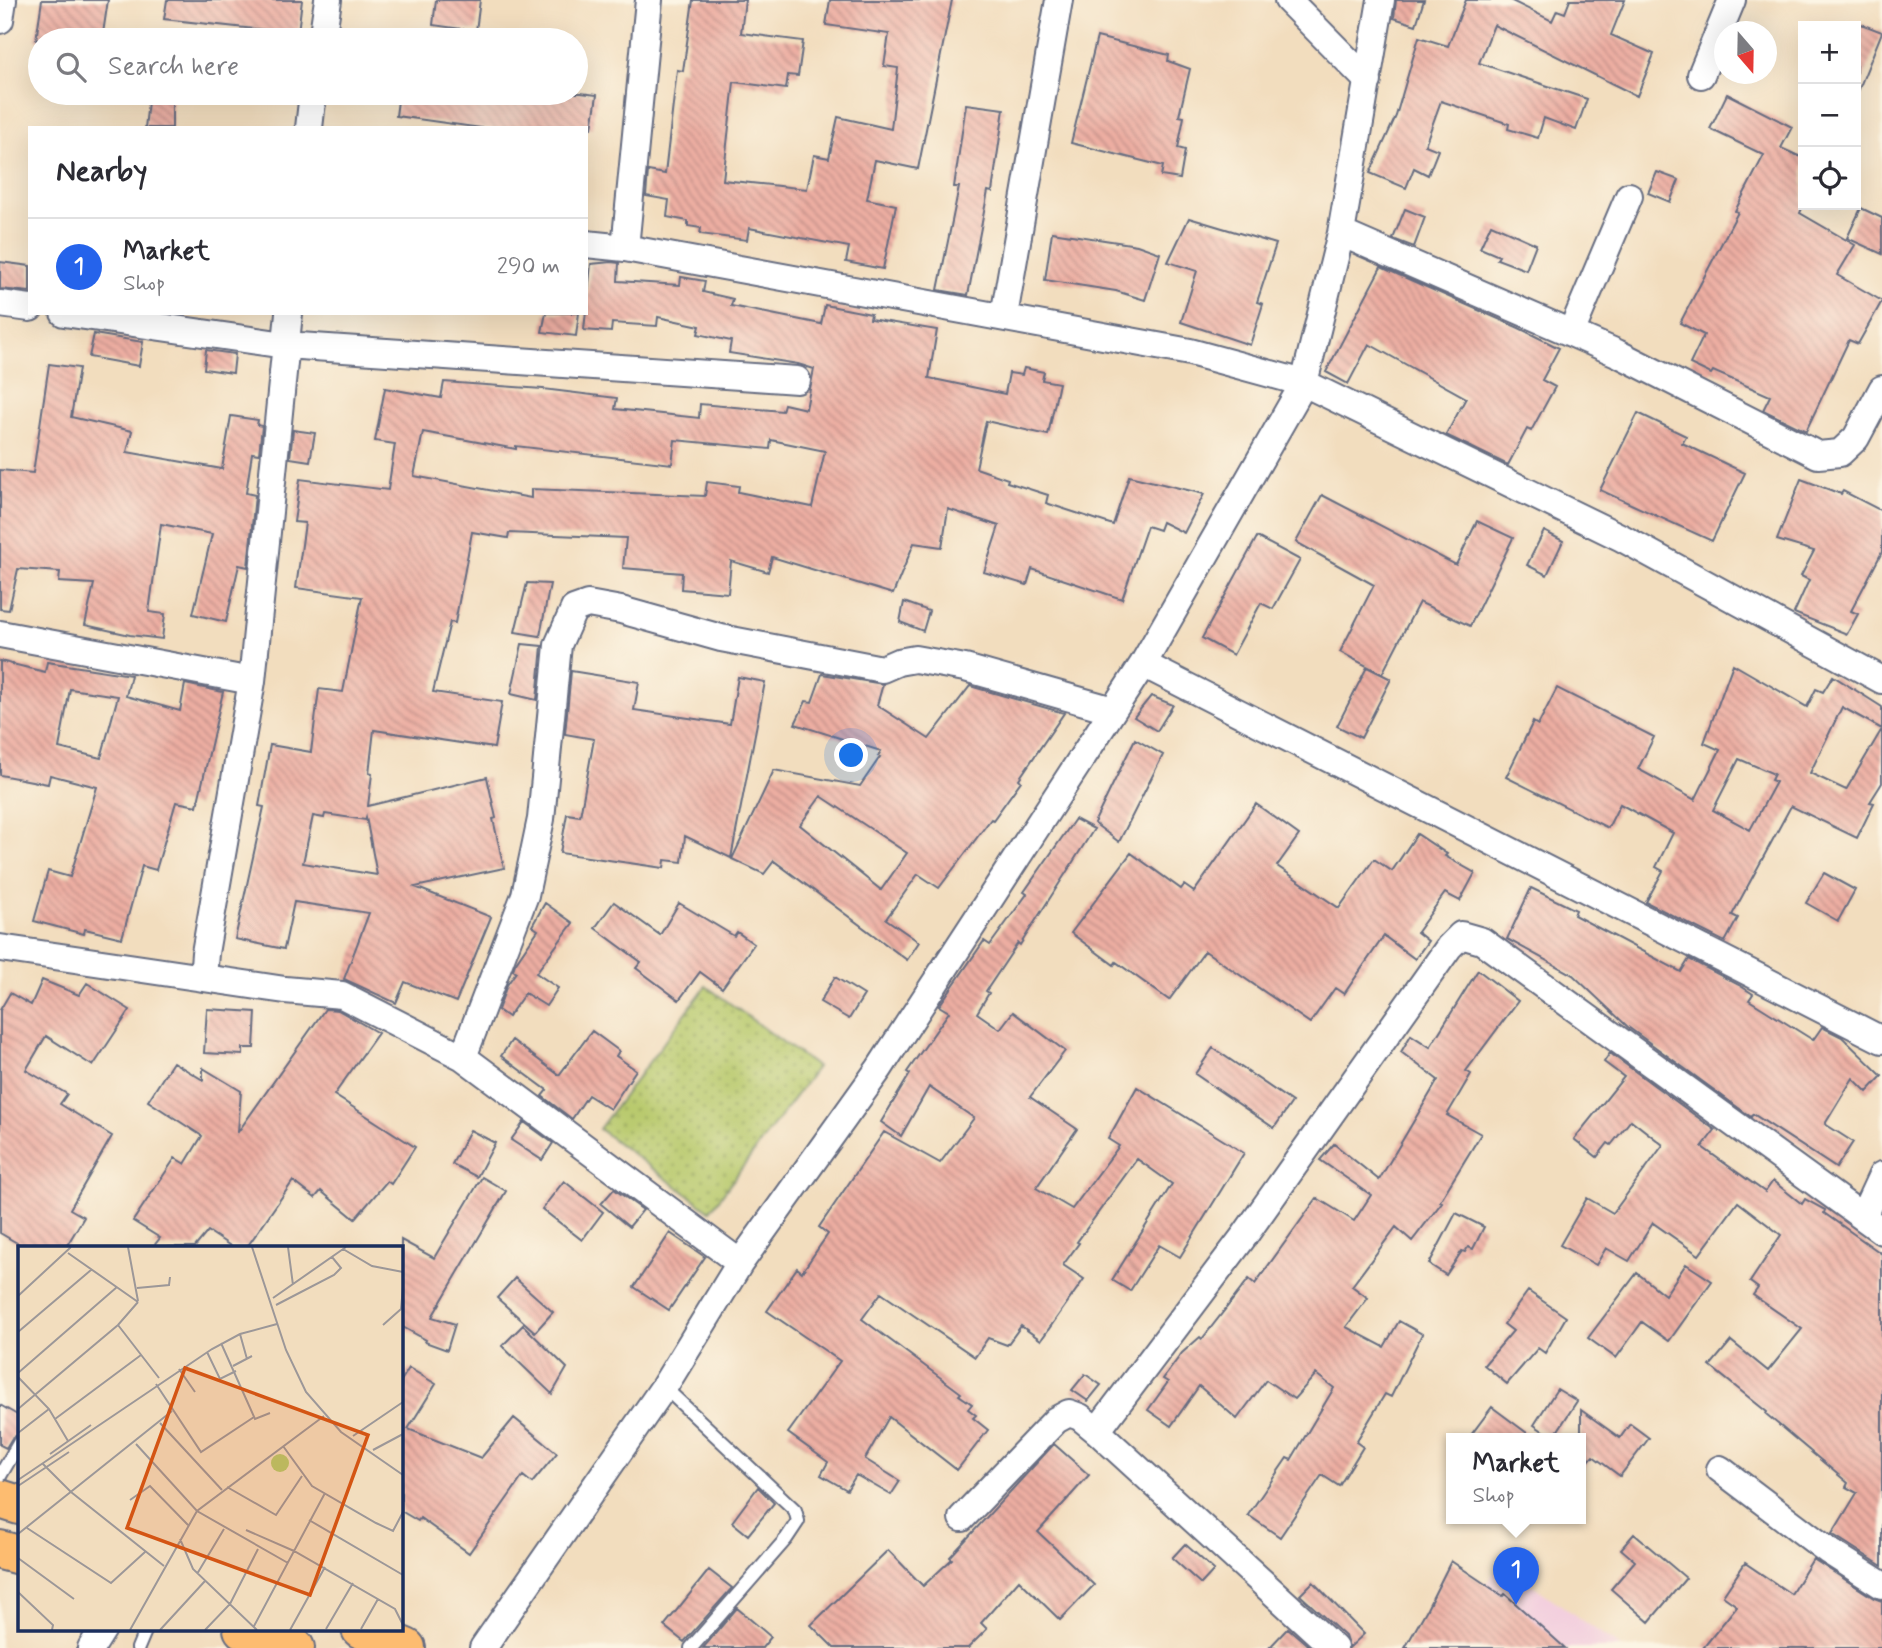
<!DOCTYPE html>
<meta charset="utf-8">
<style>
:root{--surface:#fff;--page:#f2f2f3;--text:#2b2b33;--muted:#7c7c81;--line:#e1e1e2;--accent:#2563eb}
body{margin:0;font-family:Mynerve,sans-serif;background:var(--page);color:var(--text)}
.controls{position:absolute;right:21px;top:21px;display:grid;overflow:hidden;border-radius:0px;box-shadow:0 7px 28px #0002}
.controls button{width:63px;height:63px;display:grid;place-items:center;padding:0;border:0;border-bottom:2px solid var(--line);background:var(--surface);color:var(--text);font:35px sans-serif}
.compass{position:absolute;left:1714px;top:21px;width:63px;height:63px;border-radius:50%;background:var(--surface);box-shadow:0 7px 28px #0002;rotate:160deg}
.you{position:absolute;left:852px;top:756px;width:24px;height:24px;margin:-18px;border:5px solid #fff;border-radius:50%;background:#1a73e8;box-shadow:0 0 0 10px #1a73e833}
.badge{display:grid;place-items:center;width:46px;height:46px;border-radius:50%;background:var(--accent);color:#fff;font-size:23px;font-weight:700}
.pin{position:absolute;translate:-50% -58px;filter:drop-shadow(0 2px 4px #0008)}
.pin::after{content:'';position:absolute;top:37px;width:24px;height:21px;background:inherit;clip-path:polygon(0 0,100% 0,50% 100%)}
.popup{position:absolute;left:1446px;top:1433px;width:140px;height:91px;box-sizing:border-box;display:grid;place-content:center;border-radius:0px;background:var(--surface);filter:drop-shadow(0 2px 5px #0005);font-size:23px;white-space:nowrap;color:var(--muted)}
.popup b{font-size:26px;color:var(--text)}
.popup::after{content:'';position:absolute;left:50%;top:100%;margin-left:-14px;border:14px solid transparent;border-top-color:var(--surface)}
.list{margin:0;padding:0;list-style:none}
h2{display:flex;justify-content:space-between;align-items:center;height:91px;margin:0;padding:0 28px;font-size:30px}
h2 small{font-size:23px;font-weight:400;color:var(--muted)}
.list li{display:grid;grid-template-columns:46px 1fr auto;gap:21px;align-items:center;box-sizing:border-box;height:98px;padding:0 28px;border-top:2px solid var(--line)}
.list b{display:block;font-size:26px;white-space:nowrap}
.list p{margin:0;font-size:23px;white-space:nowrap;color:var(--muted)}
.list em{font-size:23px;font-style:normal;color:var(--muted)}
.icon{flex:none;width:38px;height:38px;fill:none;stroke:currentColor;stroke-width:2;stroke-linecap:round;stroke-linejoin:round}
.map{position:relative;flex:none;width:1882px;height:1648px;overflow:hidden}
.search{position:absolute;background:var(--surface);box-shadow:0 7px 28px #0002;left:28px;top:28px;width:560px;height:77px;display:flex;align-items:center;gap:18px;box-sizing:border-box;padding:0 24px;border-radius:38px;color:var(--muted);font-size:26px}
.panel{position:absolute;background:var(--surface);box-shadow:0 7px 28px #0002;left:28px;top:126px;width:560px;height:189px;border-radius:0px}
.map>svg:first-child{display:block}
</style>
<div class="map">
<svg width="1882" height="1648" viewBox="0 0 1882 1648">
<defs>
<pattern id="grass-dots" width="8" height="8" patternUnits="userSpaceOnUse" patternTransform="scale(1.75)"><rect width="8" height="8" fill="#b8c96c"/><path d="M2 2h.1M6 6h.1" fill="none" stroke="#95a45c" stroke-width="1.8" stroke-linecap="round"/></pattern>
<pattern id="building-back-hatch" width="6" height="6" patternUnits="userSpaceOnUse" patternTransform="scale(1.75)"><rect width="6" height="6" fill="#edaea2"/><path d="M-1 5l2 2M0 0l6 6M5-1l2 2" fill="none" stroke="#bf8e87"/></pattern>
</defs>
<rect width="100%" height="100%" fill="#fcf5e5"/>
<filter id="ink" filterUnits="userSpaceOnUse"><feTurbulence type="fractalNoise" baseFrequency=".0143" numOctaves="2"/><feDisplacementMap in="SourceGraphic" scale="14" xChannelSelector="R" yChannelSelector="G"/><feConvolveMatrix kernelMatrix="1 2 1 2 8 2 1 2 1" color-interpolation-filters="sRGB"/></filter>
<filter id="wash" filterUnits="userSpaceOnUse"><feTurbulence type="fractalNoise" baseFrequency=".00686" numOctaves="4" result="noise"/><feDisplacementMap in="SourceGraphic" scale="28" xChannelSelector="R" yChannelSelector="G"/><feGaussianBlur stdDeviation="1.57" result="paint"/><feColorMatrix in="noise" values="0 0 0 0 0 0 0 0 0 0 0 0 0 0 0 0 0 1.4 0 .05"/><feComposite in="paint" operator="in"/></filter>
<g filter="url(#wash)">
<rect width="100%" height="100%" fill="#f2ddbe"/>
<path fill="#f3cfde" d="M1501,1563L1622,1648H1439Z"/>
<path fill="url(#grass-dots)" stroke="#6a7c65" stroke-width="2" d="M706,986L817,1067L710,1211L599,1129Z"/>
<g id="blocks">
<path fill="url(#building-back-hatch)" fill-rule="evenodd" d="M42,0H108L102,40H36Z
M167,0H302L297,40H263L265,30L164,19Z
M436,0H480L476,31L433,25Z
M693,0H745L741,33L803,41L798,76L788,75L786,89L734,82L723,180L807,189L814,155L829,158L838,117L891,129L898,68L884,66L889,34L826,25L830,0H952L918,169L875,160L867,199L896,205L883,269L846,262L849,247L749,228L747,240L700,234L701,228L688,226V221L667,217L669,200L646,196L648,171L665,174L677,70L683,71Z
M1396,0H1424L1416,25L1394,18Z
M1466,0H1510L1552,21L1557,10L1565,13L1570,0H1625L1611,35L1654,54L1637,96L1494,25L1479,63L1587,99L1576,130L1544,118L1538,138L1508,129L1509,124L1441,101L1425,145L1438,150L1428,175L1414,168L1406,188L1370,173L1396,116L1419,37L1448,46Z
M1856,22L1882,32L1857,94H1856Z
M1097,37L1169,55L1168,61L1190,69L1179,116L1184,117L1178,148L1185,150L1180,179L1161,176L1163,166L1071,143Z
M149,93H172V128H145Z
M399,93H581L597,95L592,128H481L396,116Z
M1727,94L1792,127L1781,148L1803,158V206L1800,213L1855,245L1837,275L1882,301L1858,344L1849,340L1806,431L1763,410L1770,396L1713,371L1711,374L1690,364L1704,335L1680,323L1738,212L1735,211L1764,155L1710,129Z
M966,104L1004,109L992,192L988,191L968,295L938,290L959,187H954Z
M1657,172L1679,180L1670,202L1648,193Z
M1861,208L1882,218V254L1847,238Z
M1405,209L1425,217L1414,247L1393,239Z
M1189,218L1276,244L1257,302L1263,304L1250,345L1181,322L1197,271L1168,262Z
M1491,224L1536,244L1526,270L1497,259L1499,256L1480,248Z
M1052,232L1137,245L1160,253L1145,300L1116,291L1045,280Z
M0,262L30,266V292L0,289Z
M611,262L619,263L618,281L680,285L681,277L705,281L703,292L733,299L731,306L821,324L825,305L871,314L870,319L937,330L929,378L1005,394L1009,373L1022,375L1024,368L1044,372L1042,380L1059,383L1048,435L986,421L976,468L1008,479L1007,482L1048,495L1046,503L1113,525L1129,476L1204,494L1184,533L1162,522L1159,530L1147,526L1122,599L1032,569L1027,585L984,572L999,526L948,509L942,547L914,543L893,594L772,557L768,572L731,561L728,593L681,589L682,573L623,568L626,538L509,533L508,538L472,532L455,623L450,622L433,692L502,702L494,748L374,730L369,773L372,774L368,806L487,777L496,818L493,819L504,868L415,887L491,917L456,1002L405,982L396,1003L344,979L369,913L294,902L284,949L235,939L264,807L259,806L270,745L311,752L319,689L343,692L362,597L296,588L305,523L294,522L300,479L388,490L395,444L375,441L385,388L441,398L444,382L543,389L617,398L615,409L699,418L700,404L782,411L784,404L806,409L814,369L798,364L729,353L731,341L698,334L700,326L658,317L657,326L612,323L611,332L584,330L591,264ZM423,432L516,449V446L672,464L675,440L770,449L771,440L825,451L812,507L738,492L739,486L707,482L705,496L531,489V498L414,476ZM325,814L365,820L366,817L377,875L303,863L313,816L324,818Z
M1381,267L1519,328L1559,348L1542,380L1555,387L1531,431L1527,429L1508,465L1446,435L1466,398L1369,344L1348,384L1326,372Z
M546,313H579L576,336L542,332Z
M94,334L143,342L139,366L89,357Z
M206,350L235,354L233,373L204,369Z
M49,364L79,368L71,417L132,431L127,452L222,469L231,416L258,420L257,425L262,426L259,454L252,453L246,493L255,495L248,567L239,565L226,622L193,614L212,534L161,524L149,612L165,614L162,639L130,635L85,625L94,584L59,582L60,572L18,569L9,610L0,609V470L33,473Z
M1638,413L1686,436L1682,443L1745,473L1712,541L1600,490Z
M293,430L315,433L310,461L290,458Z
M1801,479L1841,494L1843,491L1882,511V552L1851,611L1858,614L1847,634L1794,613L1809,580L1801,576L1814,551L1777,540Z
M1322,495L1456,565L1477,521L1513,538L1470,626L1419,602L1382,674L1340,652L1374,585L1296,542Z
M1544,531L1563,541L1547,575L1527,565Z
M1257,537L1300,560L1273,609L1261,603L1233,655L1202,638Z
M527,583L550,584L540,636L515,632Z
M904,602L929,611L923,631L900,622Z
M522,644L542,646L537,700L511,694Z
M0,661L45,672L47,662L131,675L126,696L180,711L185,684L223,692L197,806L176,802L156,870L142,866L122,938L85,929L84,934L34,921L48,871L70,877L97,787L50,775L48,784L0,775ZM70,689L118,696L101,758L59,748Z
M1733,664L1807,707L1816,689L1823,692L1833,676L1882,707V783L1870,802L1874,803L1857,838L1791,806L1732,915L1738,918L1725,942L1646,902L1663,871L1656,867L1673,833L1620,804L1608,828L1506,777L1533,722L1538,725L1557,688L1654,737L1638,769L1695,800L1720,750L1704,743ZM1842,707L1882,729L1846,790L1810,773ZM1739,759L1774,774L1771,780L1776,782L1750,830L1713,810Z
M1367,667L1391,679L1361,738L1337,726Z
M571,671L639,682L634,710L730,724L738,677L765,682L731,858L685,836L682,862L665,860L664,868L560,853L567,814L580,816L594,739L565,734Z
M822,674L883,684L877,705L929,739L970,686L1064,713L1019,779L1021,781L993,820L991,819L939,888L918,874L886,919L919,942L907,960L774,861L764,874L732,859L774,770L860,786L880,757L878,756L881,751L795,724L806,701L812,702ZM821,796L907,853L881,890L800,825Z
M1151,696L1173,705L1157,731L1134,717Z
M1135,739L1163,755L1119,842L1094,823Z
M1256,804L1299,835L1277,866L1339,908L1374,859L1392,871L1417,834L1447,854L1445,856L1475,873L1460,901L1445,893L1417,932L1428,941L1415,959L1384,936L1344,994L1335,988L1310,1023L1205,951L1169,1000L1116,962L1114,965L1071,933L1131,853L1181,889L1184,885L1194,892Z
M1075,819L1094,829L1020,945L1018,943L986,991L989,993L977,1013L1000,1029L1013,1012L1065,1051L1030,1097L1077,1129L1036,1188L1072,1209L1119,1146L1108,1139L1137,1087L1244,1153L1180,1257L1159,1245L1130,1291L1112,1280L1172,1184L1137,1159L1077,1242L1079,1243L1063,1265L1084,1279L1041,1340L1021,1326L1007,1345L988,1338L975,1357L881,1293L862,1319L961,1393L959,1395L972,1404L968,1409L976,1415L973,1418L988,1430L957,1470L889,1417L865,1459L900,1481L891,1495L856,1475L847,1490L821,1475L828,1462L788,1433L840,1361L767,1311L797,1268L802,1272L828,1234L819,1227L884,1132L940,1163L974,1118L929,1087L901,1136L881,1122L910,1074L907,1072L949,1012L939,1006L984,941L990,945L1027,894L1024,892Z
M1824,873L1855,890L1838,921L1806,903Z
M1531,888L1576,910L1574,915L1681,972L1689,959L1739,985L1753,994L1749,1000L1813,1040L1822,1027L1842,1037L1882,1076L1867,1092L1853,1078L1825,1124L1853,1142L1836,1168L1753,1114L1751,1117L1628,1027L1573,975L1507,939Z
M614,902L660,935L679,903L734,936L737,932L754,944L722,988L700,972L679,1000L636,968L641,962L595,928Z
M545,903L573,923L536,973L558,988L546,1006L525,993L508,1017L498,1010L507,985L516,972L513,970L515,964L538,930L532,926Z
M1478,970L1518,1001L1466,1071L1471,1074L1447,1115L1481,1134L1440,1201L1442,1202L1412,1241L1396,1227L1352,1286L1368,1298L1346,1327L1384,1347L1399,1321L1422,1334L1391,1397L1385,1394L1356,1442L1363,1447L1339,1486L1322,1475L1280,1537L1248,1515L1287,1458L1291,1460L1334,1388L1316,1374L1294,1399L1266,1380L1237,1419L1199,1386L1171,1426L1148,1410L1168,1382L1163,1379L1182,1353L1200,1337L1202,1339L1249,1279L1255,1284L1317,1198L1354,1221L1371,1195L1320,1160L1334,1144L1379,1180L1438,1080L1401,1052L1411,1035L1430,1047Z
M835,977L864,995L849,1019L820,1002Z
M42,980L79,995L87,983L130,1010L93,1066L46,1036L26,1070L67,1094L60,1104L112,1136L70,1209L84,1217L66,1247H24L0,1233V1010L10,993L31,1005Z
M207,1009L256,1012L254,1048H243V1055L204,1053Z
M325,1009L338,1010L378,1033L334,1095L415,1147L391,1184L387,1181L355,1219L321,1191L315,1198L293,1181L247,1247H232L208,1231L195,1247H153L160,1238L133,1221L175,1158L185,1164L202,1136L148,1101L173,1062L203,1080V1068L241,1091L238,1132Z
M592,1031L619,1051L616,1056L636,1070L610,1109L588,1095L572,1119L542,1096L547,1090L501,1056L512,1040L559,1075Z
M1213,1048L1292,1102L1274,1128L1195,1074Z
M1610,1053L1715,1130L1702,1147L1765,1192L1773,1181L1802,1204L1805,1199L1825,1210L1824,1213L1882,1254V1566L1832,1534L1857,1493L1846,1487L1848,1483L1766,1414L1767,1412L1710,1366L1731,1341L1768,1371L1802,1329L1753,1295L1758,1288L1750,1282L1781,1235L1738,1202L1699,1255L1653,1223L1629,1261L1606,1248L1596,1265L1560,1245L1587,1198L1613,1213L1663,1145L1631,1120L1611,1145L1608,1143L1597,1157L1574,1139L1624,1077L1604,1062Z
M524,1122L553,1143L542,1160L511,1140Z
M470,1130L495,1143L477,1177L452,1164Z
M482,1177L506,1191L432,1317L455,1324L447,1350L425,1342L426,1340L401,1326V1240L434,1258Z
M564,1181L603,1212L582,1240L542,1209Z
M614,1189L643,1210L629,1227L601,1204Z
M1456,1213L1484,1227L1473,1249L1468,1247L1465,1252L1462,1251L1446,1275L1429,1264Z
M670,1233L705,1257L669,1310L634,1287Z
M1686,1264L1712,1281L1669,1341L1642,1322L1616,1358L1588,1338L1637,1273L1665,1295Z
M515,1278L553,1312L535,1332L497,1298Z
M1528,1291L1566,1317L1545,1353L1538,1348L1507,1384L1484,1365L1513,1331L1504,1324Z
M523,1325L567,1368L552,1394L502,1346Z
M409,1368L436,1384L408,1429L481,1458L514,1418L557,1453L532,1483L523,1476L469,1553L420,1518L418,1521L401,1511V1381Z
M1085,1374L1101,1385L1088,1401L1072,1390Z
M1557,1389L1577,1401L1553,1438L1534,1425Z
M0,1405L19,1416V1434L12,1438L6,1448L0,1445Z
M1492,1407L1535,1439H1468Z
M1581,1410L1620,1438L1630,1424L1649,1438L1620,1476L1593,1456L1581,1470Z
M1054,1444L1089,1475L1038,1532L1094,1585L1060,1620L1019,1580L981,1623L987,1629L968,1648H834L811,1625L888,1550L923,1586L952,1559L950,1557Z
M758,1487L774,1503L748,1535L732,1522Z
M1634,1534L1686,1578L1649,1622L1611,1589L1635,1561L1621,1549Z
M1185,1544L1214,1570L1201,1584L1172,1558Z
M1813,1559L1874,1598L1882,1601V1648H1703L1737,1606L1723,1596L1745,1563L1791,1594Z
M1451,1561L1503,1596L1505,1594L1565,1648H1405L1427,1609Z
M709,1570L732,1588L684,1642L664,1626Z
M1313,1582L1364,1634L1349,1648L1345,1636L1300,1595Z
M737,1608L771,1637L762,1648H703Z
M1288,1628L1311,1648H1269Z"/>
</g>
</g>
<g filter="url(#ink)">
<use href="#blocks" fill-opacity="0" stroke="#666c80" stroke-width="2"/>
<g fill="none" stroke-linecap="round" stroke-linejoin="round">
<defs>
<path id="service" d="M664,1387L795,1510L798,1521L786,1539L691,1648
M0,1476L19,1443
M138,1648L146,1629"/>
<path id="minor" d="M1288,0L1368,81
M0,20L3,0
M322,40L328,0
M1701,75L1732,0
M309,128L313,93
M1341,233L1617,353L1818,455L1840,453L1856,438L1882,389
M586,244L625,248L1190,352L1304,383L1622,538L1882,680
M625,248L649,0
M0,304L30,308
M64,313L285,345L797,380
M1004,316L1059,0
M1571,333L1629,196
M0,634L252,681
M1143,664L1882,1040
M0,948L285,990L342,995L463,1057L740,1263
M203,978L205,953L252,681L289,313
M463,1057L525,895L541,819L558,645L574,609L588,604L621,610L721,638L882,669L898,662L915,659L965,668L1113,710
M1863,1216L1882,1175
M1097,1431L1245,1235L1449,947L1461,935L1482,941L1882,1231
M1720,1469L1827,1550L1882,1585
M962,1518L1056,1420L1069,1413L1080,1417L1097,1431L1334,1648
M91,1648L103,1629
M483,1648L664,1387L740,1263L879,1069L1143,664L1304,383L1341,233L1381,0"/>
<path id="trunk" d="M0,1499L19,1505
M0,1550L19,1555
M243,1629L295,1648
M361,1629L406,1648"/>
</defs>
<use href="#service" stroke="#666c80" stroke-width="16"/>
<use href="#minor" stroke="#666c80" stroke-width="30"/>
<use href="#trunk" stroke="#666c80" stroke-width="42"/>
<use href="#service" stroke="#fff" stroke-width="12"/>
<use href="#minor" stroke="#fff" stroke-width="26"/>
<use href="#trunk" stroke="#fdbc70" stroke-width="38"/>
</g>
</g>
<g transform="translate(18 1246)">
<rect width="385" height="385" fill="#f2ddbe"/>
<path d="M253 217a9 9 0 1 1 18 0a9 9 0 1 1-18 0Z" fill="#b8c96c"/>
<path fill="none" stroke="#9c9798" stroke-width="2" d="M110,1L120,55M234,1L268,104L288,146L323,186L385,229M270,1L275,39M325,3L354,20L385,26M50,7L120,56M119,42L151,39L152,31M0,50L53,1M255,52L328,1M258,59L316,29L323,22L314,11M100,79L141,132M365,79L383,63L385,41M0,86L73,24M222,88L229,113M203,97L237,173L252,167M189,106L202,133L218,125M215,120L234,110M161,123L177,146M0,127L99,41M0,131L31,163L50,195M138,138L183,206L236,171M0,163L100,79L120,56M37,173L123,109M142,177L204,244M0,187L31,163M335,190L385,156M118,198L179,265L270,317M265,200L294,240L358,277L375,285L385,266M355,204L385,188M32,208L73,179M24,217L53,246L146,320M0,234L194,103L222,88L259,78M0,240L51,206M209,241L258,269L284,230M112,254L132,240L170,279M291,274L385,329M9,282L93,337L127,306M228,284L276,305L377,363L385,379M0,288L154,165M162,293L175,323L239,384M0,312L56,353M179,328L206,283M0,346L35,379L34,384M236,380L307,247M308,383L335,337M343,383L360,353M112,384L179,265L306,170M142,384L187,335M187,384L212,358L240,303M272,384L307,321"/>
<path fill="#d45514" fill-opacity="0.15" stroke="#d45514" stroke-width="3.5" d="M167,122L350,189L292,349L109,282Z"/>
<rect width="385" height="385" fill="none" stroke="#1b2f5e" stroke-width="3.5"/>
</g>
</svg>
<div class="controls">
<button>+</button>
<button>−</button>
<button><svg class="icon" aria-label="locate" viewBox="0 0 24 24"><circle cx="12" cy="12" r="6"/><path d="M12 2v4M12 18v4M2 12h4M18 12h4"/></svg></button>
</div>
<svg class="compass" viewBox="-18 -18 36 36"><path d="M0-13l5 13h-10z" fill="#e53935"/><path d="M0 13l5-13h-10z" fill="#7c7c81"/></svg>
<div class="you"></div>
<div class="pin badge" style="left:1516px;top:1605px">1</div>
<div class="popup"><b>Market</b>Shop</div>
<div class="search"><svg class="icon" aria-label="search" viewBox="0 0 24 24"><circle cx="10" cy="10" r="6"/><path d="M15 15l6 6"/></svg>Search here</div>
<section class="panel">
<h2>Nearby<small></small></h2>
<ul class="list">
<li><span class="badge">1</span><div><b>Market</b><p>Shop</p></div><em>290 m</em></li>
</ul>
</section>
</div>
